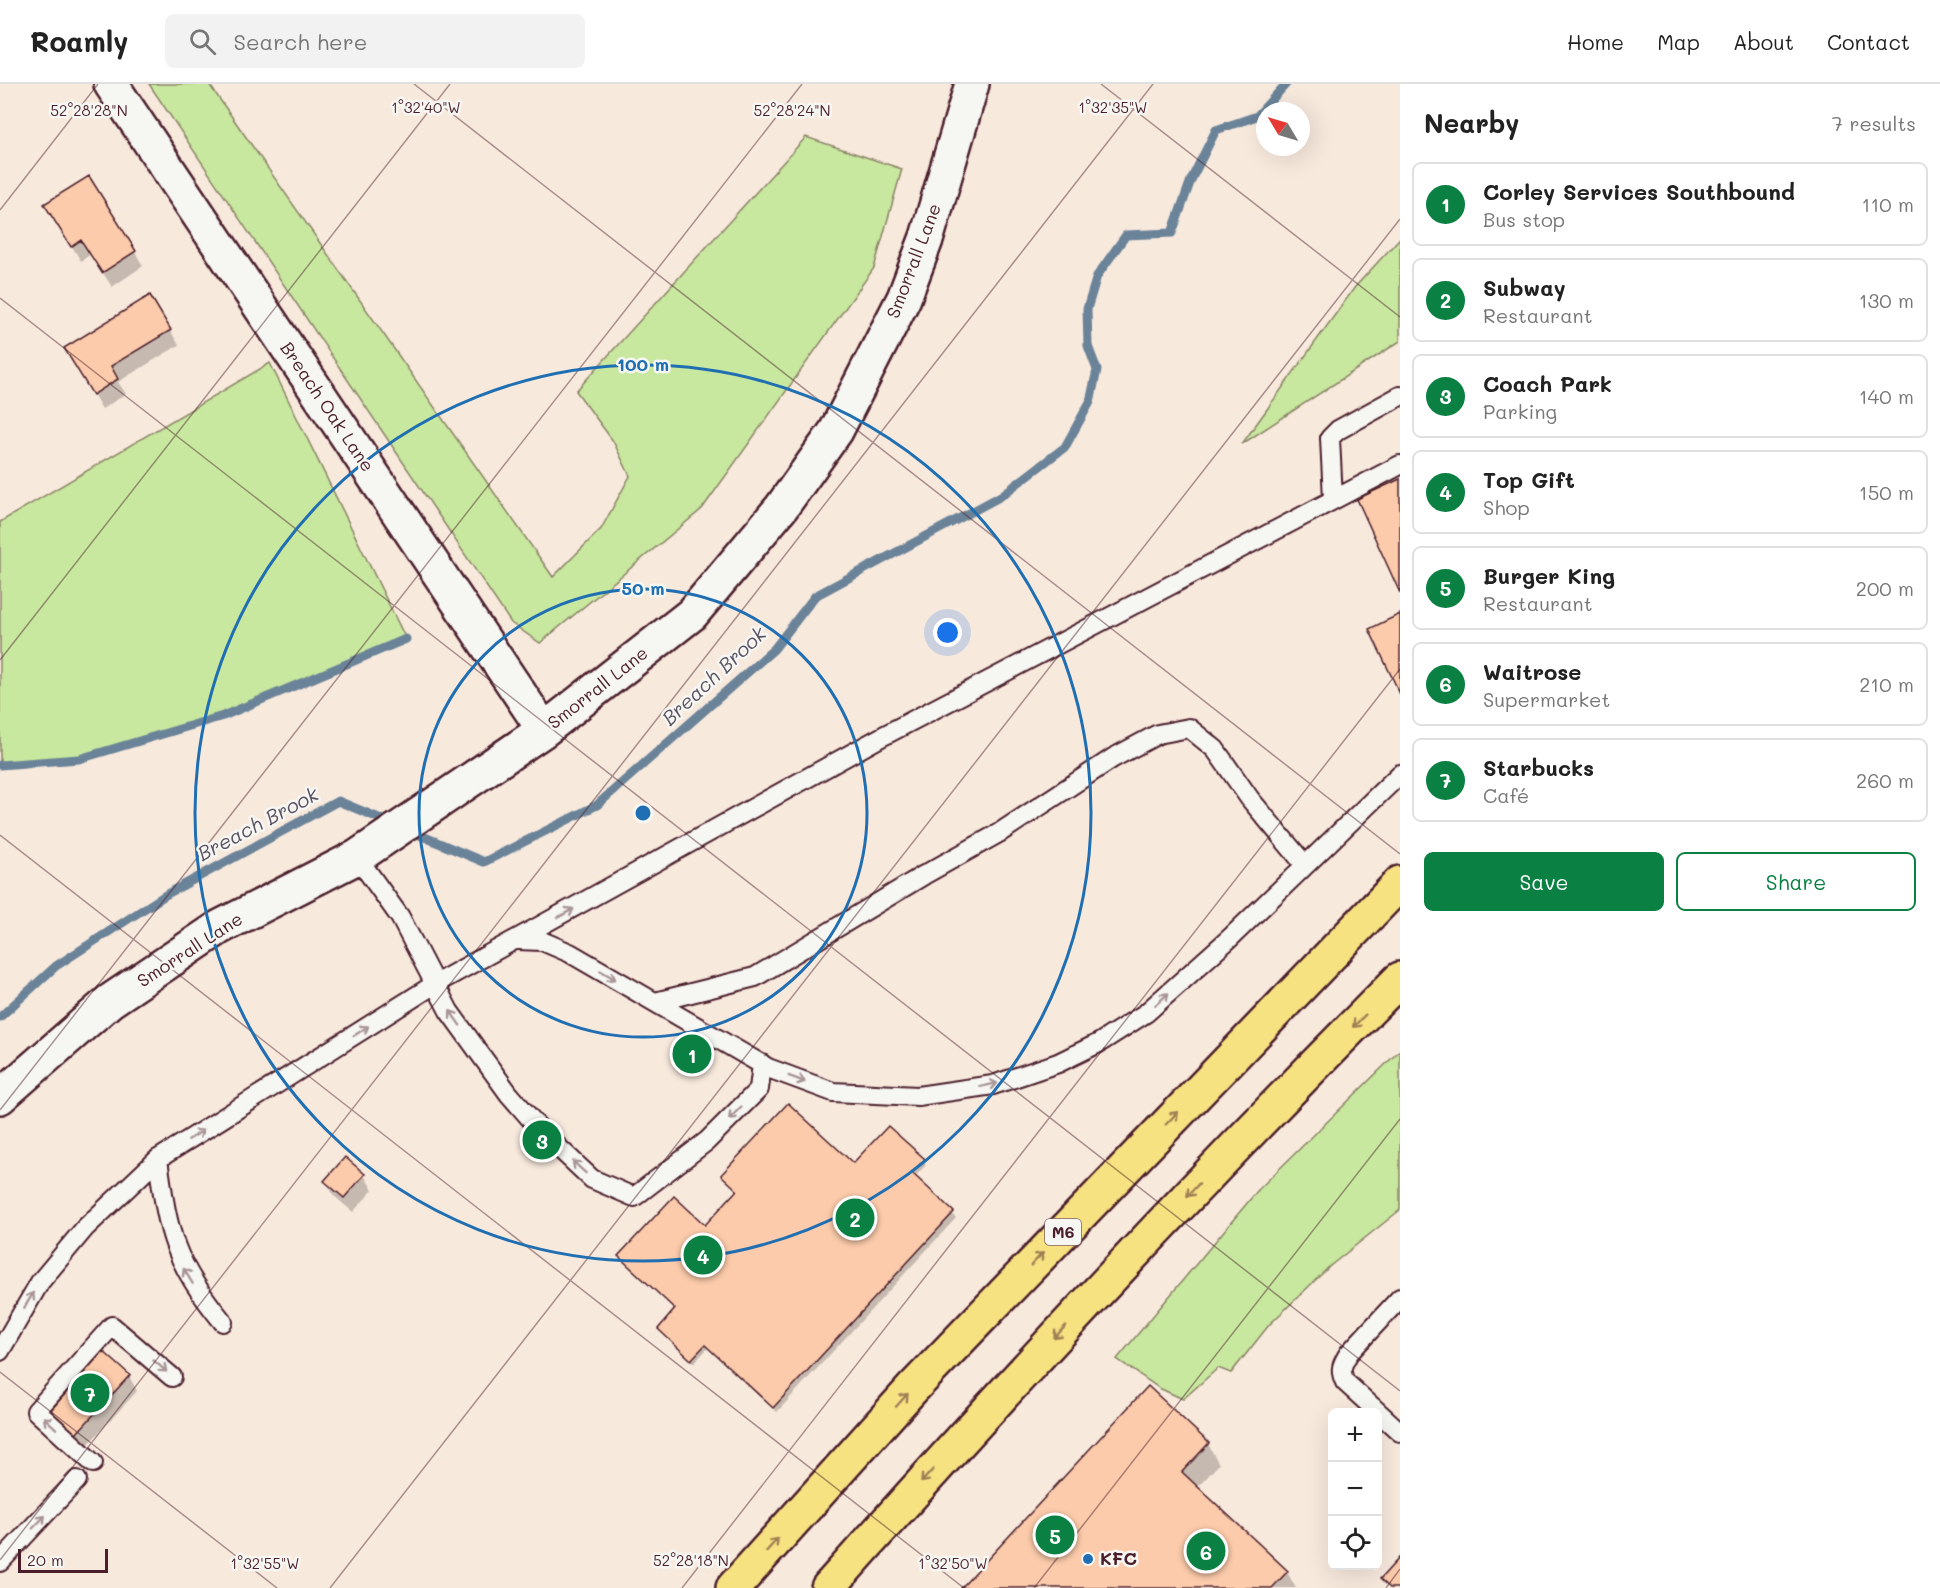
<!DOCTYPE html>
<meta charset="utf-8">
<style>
:root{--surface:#fff;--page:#f2f2f2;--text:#222;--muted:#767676;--line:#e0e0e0;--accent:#0b8043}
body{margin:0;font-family:Mali,sans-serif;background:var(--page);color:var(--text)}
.controls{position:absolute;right:18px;bottom:18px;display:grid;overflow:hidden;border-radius:9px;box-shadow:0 6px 24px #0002}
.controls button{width:54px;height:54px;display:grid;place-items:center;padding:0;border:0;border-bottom:2px solid var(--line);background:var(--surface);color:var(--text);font:30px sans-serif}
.compass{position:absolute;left:1256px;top:18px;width:54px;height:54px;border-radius:50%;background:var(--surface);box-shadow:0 6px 24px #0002;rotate:308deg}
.scale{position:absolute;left:18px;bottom:15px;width:90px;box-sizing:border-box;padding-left:6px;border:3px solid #4a1f2b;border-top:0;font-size:16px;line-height:21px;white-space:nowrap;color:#4a1f2b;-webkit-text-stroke:4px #f6f6f2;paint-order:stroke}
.you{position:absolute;left:948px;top:549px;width:21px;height:21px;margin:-15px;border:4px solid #fff;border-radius:50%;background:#1a73e8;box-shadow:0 0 0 9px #1a73e833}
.badge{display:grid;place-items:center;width:39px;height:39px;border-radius:50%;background:var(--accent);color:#fff;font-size:20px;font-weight:700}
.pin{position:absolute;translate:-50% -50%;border:3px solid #fff;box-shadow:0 2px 6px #0006}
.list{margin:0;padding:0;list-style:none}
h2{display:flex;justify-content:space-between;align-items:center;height:78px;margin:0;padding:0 24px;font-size:26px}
h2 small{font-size:20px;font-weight:400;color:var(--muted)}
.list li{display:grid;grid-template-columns:39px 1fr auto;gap:18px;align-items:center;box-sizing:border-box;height:84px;margin:0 12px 12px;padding:0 12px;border:2px solid var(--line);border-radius:9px}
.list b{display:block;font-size:22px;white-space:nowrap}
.list p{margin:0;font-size:20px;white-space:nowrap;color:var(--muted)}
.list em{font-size:20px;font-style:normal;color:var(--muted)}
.actions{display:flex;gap:12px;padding:18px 24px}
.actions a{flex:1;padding:14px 0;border:2px solid var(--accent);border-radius:9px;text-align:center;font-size:21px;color:var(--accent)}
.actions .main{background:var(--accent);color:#fff}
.icon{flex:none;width:33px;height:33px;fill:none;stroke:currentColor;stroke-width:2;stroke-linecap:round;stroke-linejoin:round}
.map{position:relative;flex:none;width:1400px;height:1504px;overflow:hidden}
header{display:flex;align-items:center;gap:36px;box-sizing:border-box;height:84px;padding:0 30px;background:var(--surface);border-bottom:2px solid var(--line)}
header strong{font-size:28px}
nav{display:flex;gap:33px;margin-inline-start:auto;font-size:21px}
.search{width:420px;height:54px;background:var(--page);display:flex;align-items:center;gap:15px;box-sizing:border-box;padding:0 21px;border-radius:9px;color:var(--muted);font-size:22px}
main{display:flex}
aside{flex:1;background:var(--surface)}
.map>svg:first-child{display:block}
</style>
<header>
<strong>Roamly</strong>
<div class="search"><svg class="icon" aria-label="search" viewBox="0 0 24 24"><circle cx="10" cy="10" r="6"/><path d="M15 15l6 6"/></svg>Search here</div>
<nav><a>Home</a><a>Map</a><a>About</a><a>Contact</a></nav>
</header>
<main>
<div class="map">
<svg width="1400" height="1504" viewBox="0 0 1400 1504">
<rect width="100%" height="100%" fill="#f8e9dd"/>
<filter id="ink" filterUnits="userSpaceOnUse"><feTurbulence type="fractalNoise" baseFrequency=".0167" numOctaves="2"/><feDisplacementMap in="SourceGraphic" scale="12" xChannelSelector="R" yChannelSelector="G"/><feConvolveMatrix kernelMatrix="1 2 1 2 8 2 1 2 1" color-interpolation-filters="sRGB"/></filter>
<g filter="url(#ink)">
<path fill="#c8e79f" stroke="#898365" stroke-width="1.5" d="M149,0H209L553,493L601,445L630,392L613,357L576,307L806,53L902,85L874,184L702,425L540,559L511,539Z
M1400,154V257L1242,360L1355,203Z
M270,279L406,555L215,634L79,675L0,681V438Z
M1400,966V1126L1330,1182L1269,1241L1231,1289L1218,1284L1183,1315L1159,1304L1117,1275L1258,1106Z"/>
<path fill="#0003" d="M55,135L135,168L143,182L112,203L91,170L81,177Z
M150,213L179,261L118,298L126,310L102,325L66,264Z
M924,1076L926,1081L914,1093L956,1134L777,1328L708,1264L694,1279L662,1249L659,1245L676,1227L620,1172L705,1143L738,1107L723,1092Z
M364,1091L373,1106L353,1128L334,1112L326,1097Z
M129,1292L137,1307L85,1364L60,1342L52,1327Z
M1148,1304L1208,1360L1219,1380L1197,1404L1287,1488L1296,1504H963Z"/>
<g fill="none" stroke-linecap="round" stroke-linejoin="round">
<path stroke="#6a8398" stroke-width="9" d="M0,681L79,675L223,632L406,555
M408,746L484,778L597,721L774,565L815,512L1001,412L1065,363L1090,318L1097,286L1088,262L1087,225L1097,192L1126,151L1172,149L1191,96L1216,46L1257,32L1286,0
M0,933L56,882L167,810L338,717L393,740"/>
</g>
<path fill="#fccbab" stroke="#4a1f2b" stroke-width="1.5" d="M89,92L136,167L102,189L81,156L71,163L44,120Z
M150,211L171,246L111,282L118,295L93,311L64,264Z
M1400,395V509L1357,415Z
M1400,530V610L1369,545Z
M788,1019L853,1079L888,1042L925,1075L912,1089L954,1128L773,1324L705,1261L691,1276L658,1245L675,1225L618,1172L674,1112L705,1141L737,1106L721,1091Z
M345,1073L365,1090L344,1114L324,1097Z
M103,1267L130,1291L76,1350L50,1327Z
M1148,1302L1209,1359L1182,1388L1288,1487L1272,1504H961Z
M1400,1473V1504H1390L1380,1495Z"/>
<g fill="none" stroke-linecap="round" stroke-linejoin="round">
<defs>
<path id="lane" d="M1333,415L1330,354L1338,346L1400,312
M357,773L400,833L449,927L509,1010L543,1049L592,1095L634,1113L707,1057L759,1005L762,980
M518,856L542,857L570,869L768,984L833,1008L918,1012L993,1001L1058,979L1099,959L1146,929L1230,854L1400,690
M655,918L755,893L924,791L999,749L1113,674L1158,650L1189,644L1215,665L1250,715L1305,781
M158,1075C168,1151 174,1178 223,1238
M1400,1214L1349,1269C1342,1280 1339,1286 1345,1298L1400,1348
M0,1267L40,1198L85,1144L158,1075L435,900L883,652L1400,381
M93,1379L36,1327L112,1242L172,1293
M0,1478L77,1396"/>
<path id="secondary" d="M111,0L544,646
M0,1013L110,917L220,843L357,773L544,646L692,530L781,424L836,347L904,214L927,153L972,0"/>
<path id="highway" d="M733,1504L912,1305L1400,799
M828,1504C1013,1296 1203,1092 1400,895"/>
</defs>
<use href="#lane" stroke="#4a1f2b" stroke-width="22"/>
<use href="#secondary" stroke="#4a1f2b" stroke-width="38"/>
<use href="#highway" stroke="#4a1f2b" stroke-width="38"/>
<use href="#lane" stroke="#f6f6f2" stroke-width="18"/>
<use href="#secondary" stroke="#f6f6f2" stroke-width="33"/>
<use href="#highway" stroke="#f7e281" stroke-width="33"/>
</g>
<defs><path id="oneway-shaft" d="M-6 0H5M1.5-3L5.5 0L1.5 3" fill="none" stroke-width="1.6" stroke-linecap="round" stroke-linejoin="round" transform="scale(1.5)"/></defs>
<g stroke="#a99598">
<use href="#oneway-shaft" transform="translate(566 829) rotate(-29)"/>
<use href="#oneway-shaft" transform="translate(608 891) rotate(30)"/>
<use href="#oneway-shaft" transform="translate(1162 915) rotate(-42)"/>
<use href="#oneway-shaft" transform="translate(455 934) rotate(-125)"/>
<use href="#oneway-shaft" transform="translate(361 947) rotate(-33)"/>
<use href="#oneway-shaft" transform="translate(797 995) rotate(20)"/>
<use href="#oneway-shaft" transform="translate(989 1001) rotate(-12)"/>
<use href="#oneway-shaft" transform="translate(735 1029) rotate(135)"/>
<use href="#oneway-shaft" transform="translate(196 1051) rotate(-32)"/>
<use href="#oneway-shaft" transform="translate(579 1083) rotate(-137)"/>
<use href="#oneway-shaft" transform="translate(188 1192) rotate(-121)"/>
<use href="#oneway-shaft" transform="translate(29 1216) rotate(-59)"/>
<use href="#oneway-shaft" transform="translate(160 1282) rotate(41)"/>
<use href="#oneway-shaft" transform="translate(50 1339) rotate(-138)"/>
<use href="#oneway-shaft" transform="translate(39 1438) rotate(-46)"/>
</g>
<g stroke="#a08056">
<use href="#oneway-shaft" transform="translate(1359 937) rotate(135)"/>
<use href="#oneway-shaft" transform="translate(1172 1034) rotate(-46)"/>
<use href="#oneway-shaft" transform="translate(1193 1106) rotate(133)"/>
<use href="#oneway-shaft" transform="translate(1037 1175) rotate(-46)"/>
<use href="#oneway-shaft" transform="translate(1060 1248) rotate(133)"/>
<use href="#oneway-shaft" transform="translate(902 1316) rotate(-48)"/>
<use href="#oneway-shaft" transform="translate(927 1392) rotate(132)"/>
<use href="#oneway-shaft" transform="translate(772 1461) rotate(-48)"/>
</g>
</g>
<path fill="none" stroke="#4a1f2b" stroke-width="1.5" stroke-opacity="0.45" d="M414,0L1400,770M1101,0L1400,233M0,126L98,0M0,214L1400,1307M0,576L450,0M0,751L964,1504M0,1026L802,0M0,1288L277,1504M0,1476L1153,0M330,1504L1400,135M682,1504L1400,585M1034,1504L1400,1035M1386,1504L1400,1485"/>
<g fill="none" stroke="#1f6fb2" stroke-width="3">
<circle cx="643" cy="729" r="224"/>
<circle cx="643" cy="729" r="448"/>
</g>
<circle fill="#1f6fb2" stroke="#f6f6f2" stroke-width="2" cx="1088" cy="1475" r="6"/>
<g text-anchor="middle" stroke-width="5" stroke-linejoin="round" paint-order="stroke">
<rect fill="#f6f6f2" stroke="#7e6067" stroke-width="1.5" x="1045" y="1135" width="36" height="26" rx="4.5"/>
<g font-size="16" font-weight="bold" fill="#4a1f2b">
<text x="1063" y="1154">M6</text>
</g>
<g font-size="18" fill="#4a1f2b" stroke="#f6f6f2">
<text transform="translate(914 177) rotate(-69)" y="6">Smorrall Lane</text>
<text transform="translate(327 323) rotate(56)" y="6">Breach Oak Lane</text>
<text transform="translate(598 604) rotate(-38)" y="6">Smorrall Lane</text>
<text transform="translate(190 866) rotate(-33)" y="6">Smorrall Lane</text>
</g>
<g font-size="18" font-weight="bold" fill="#4a1f2b" stroke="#f6f6f2" text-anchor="start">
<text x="1100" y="1481">KFC</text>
</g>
<g font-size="20" font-style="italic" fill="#5a5162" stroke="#f6f6f2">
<text transform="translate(714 592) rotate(-43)" y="7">Breach Brook</text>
<text transform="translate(258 740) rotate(-28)" y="7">Breach Brook</text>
</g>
</g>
<g font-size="15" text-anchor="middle" fill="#4a1f2b" stroke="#f6f6f2" stroke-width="5" stroke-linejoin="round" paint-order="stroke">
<text x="426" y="29">1°32'40"W</text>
<text x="1113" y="29">1°32'35"W</text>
<text x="89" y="32">52°28'28"N</text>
<text x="792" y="32">52°28'24"N</text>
<text x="691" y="1482">52°28'18"N</text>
<text x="265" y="1485">1°32'55"W</text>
<text x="953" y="1485">1°32'50"W</text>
</g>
<circle cx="643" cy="729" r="9" fill="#1f6fb2" stroke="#f6f6f2" stroke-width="3"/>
<g font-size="18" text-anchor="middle" font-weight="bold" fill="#1f6fb2" stroke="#f6f6f2" stroke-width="5" stroke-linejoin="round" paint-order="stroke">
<text x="643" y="287">100 m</text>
<text x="643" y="511">50 m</text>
</g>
</svg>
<div class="controls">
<button>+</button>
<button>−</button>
<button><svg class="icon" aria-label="locate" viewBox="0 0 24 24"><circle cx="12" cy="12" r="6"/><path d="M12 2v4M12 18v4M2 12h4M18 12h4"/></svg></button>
</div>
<svg class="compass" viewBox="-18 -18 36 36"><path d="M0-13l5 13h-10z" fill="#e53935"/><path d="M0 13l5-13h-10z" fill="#767676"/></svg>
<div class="scale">20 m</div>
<div class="you"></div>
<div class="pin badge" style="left:692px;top:970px">1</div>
<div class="pin badge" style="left:855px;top:1134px">2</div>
<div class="pin badge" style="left:542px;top:1056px">3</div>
<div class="pin badge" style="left:703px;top:1171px">4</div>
<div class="pin badge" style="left:1055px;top:1451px">5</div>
<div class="pin badge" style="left:1206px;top:1467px">6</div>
<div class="pin badge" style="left:90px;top:1309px">7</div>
</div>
<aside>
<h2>Nearby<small>7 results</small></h2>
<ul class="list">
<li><span class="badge">1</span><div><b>Corley Services Southbound</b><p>Bus stop</p></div><em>110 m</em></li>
<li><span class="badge">2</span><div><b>Subway</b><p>Restaurant</p></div><em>130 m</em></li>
<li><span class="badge">3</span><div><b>Coach Park</b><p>Parking</p></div><em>140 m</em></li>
<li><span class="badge">4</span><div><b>Top Gift</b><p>Shop</p></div><em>150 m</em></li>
<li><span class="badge">5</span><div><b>Burger King</b><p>Restaurant</p></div><em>200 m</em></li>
<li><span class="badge">6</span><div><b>Waitrose</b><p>Supermarket</p></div><em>210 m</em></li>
<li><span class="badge">7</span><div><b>Starbucks</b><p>Café</p></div><em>260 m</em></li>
</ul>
<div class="actions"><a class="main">Save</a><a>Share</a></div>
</aside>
</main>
